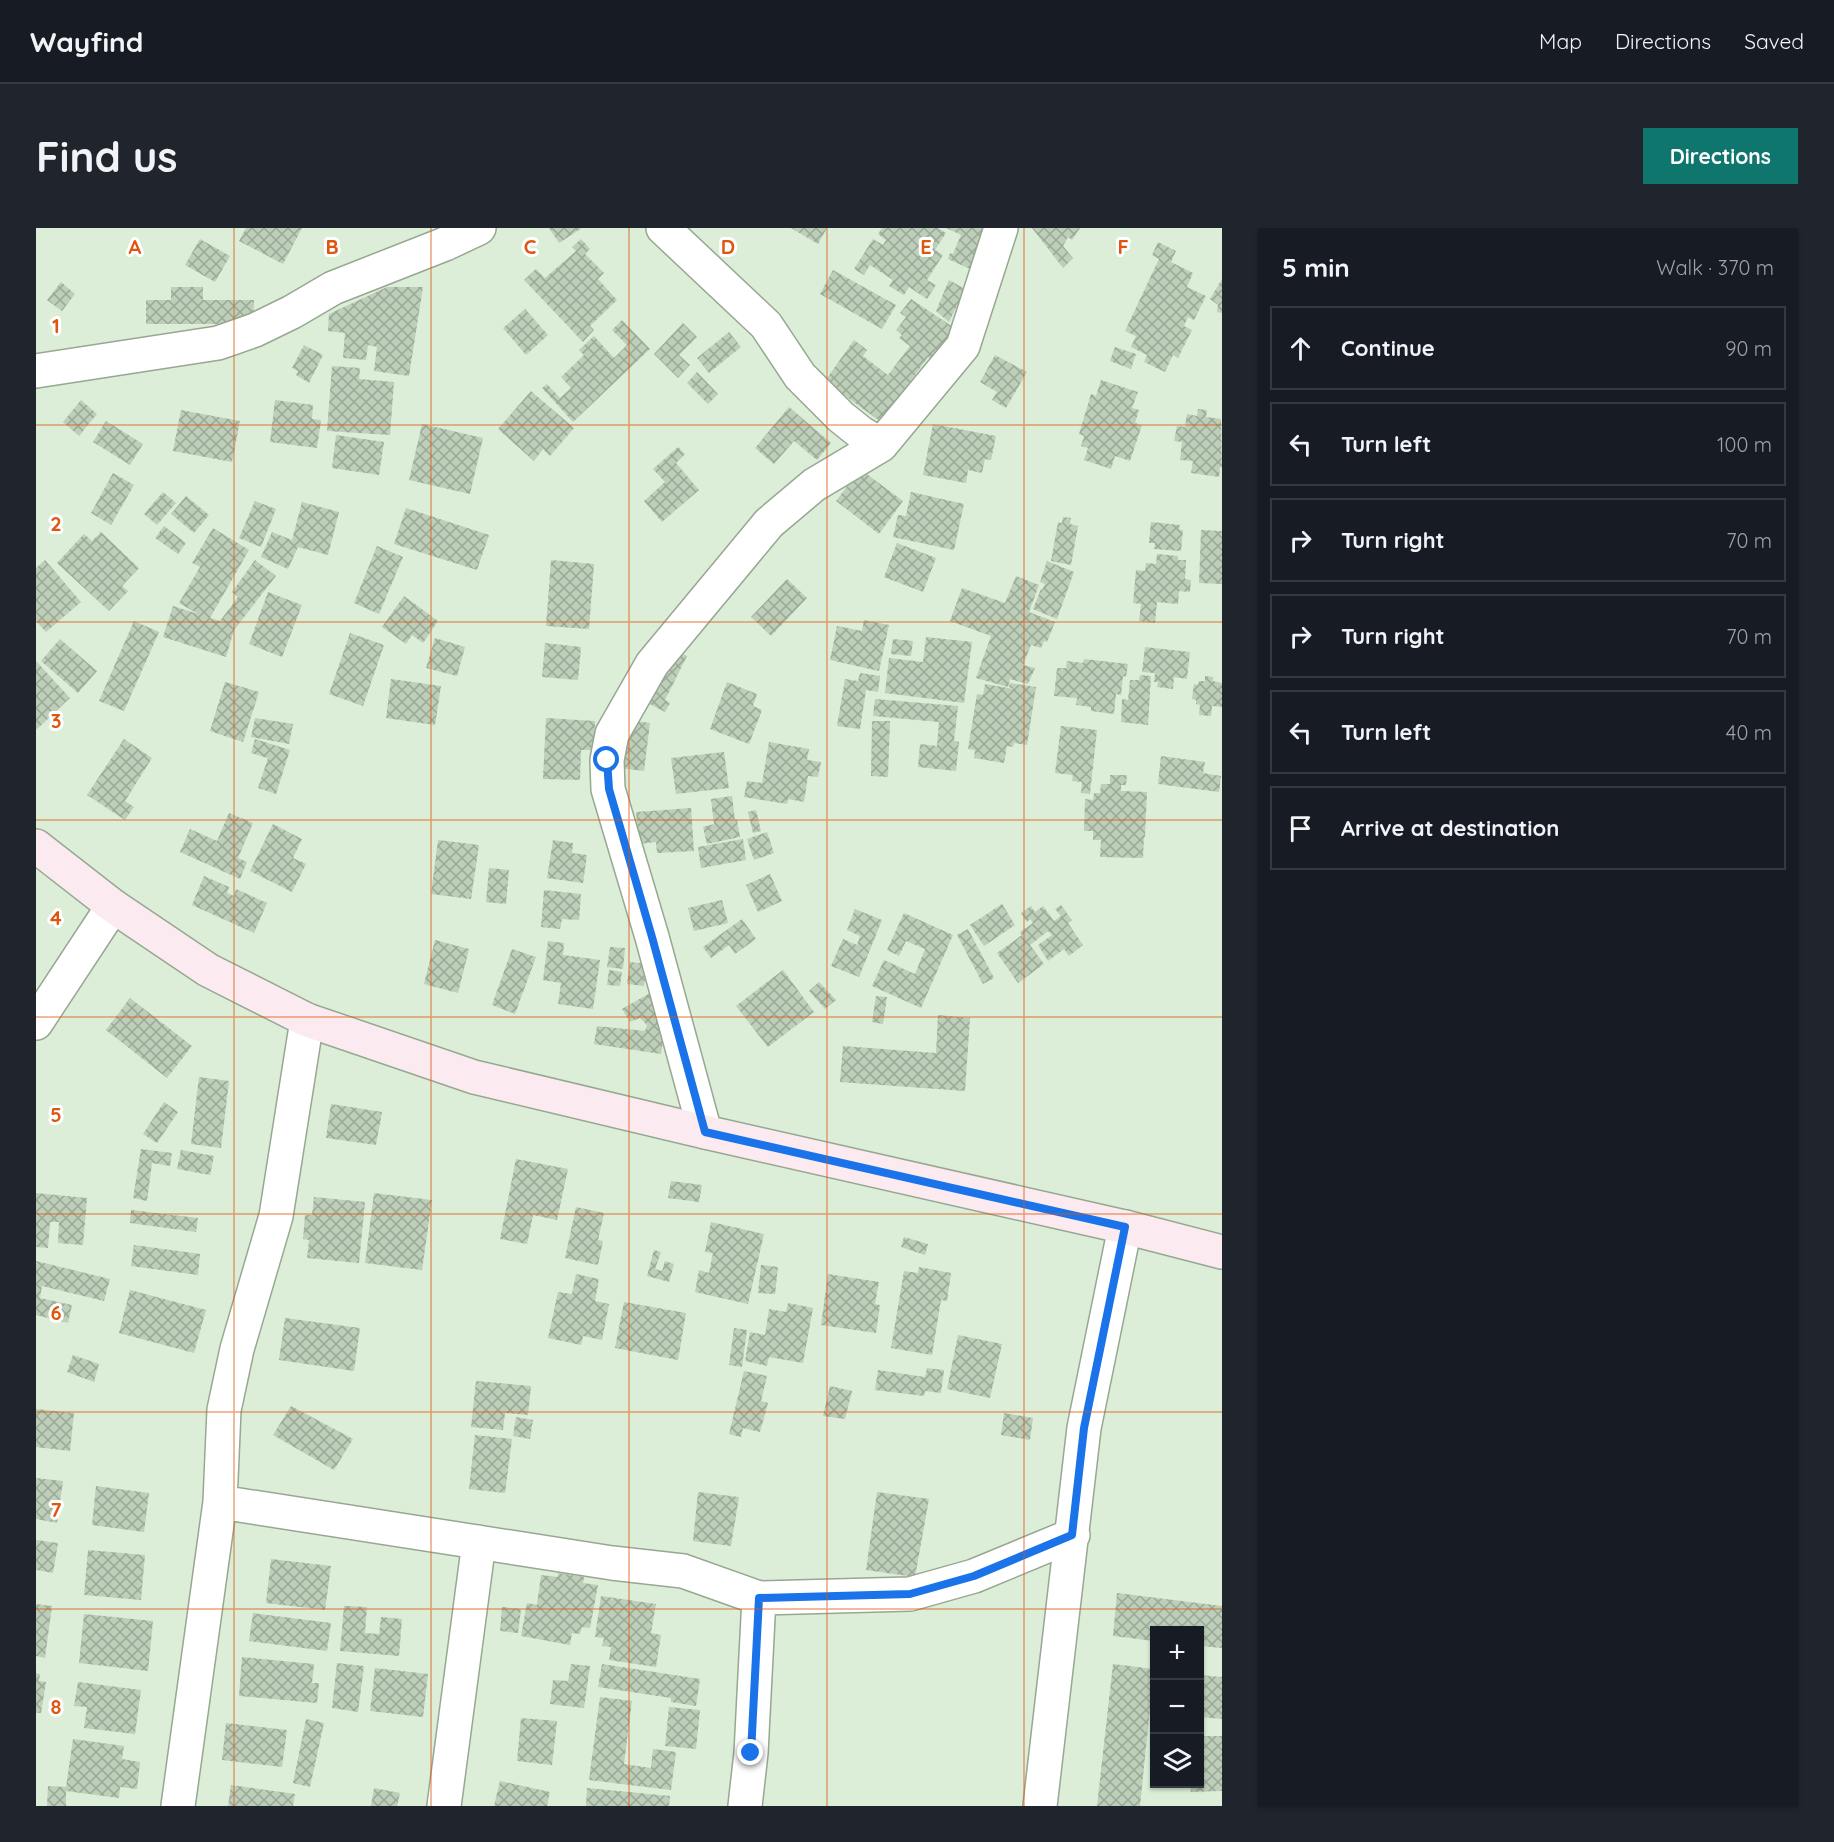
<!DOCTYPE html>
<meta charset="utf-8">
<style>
:root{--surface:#171b24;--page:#20242c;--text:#f1f3f6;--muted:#9ea1a6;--line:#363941;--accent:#0f766e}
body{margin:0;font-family:Quicksand,sans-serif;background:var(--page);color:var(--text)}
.controls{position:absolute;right:18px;bottom:18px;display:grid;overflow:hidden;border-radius:0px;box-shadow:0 2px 4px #0004}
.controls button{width:54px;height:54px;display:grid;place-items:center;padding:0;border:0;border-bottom:2px solid var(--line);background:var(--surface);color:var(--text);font:30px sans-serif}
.stop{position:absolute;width:18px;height:18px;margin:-14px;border:4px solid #1a73e8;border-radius:50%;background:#fff}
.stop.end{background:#1a73e8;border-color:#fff;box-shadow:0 2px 6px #0008}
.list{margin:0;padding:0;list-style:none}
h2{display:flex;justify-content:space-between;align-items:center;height:78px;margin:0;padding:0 24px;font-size:26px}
h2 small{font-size:20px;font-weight:400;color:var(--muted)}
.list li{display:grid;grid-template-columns:39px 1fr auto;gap:18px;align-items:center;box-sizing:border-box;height:84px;margin:0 12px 12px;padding:0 12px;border:2px solid var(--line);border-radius:0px}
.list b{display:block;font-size:22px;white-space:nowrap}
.list em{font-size:20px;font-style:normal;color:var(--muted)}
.icon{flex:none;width:33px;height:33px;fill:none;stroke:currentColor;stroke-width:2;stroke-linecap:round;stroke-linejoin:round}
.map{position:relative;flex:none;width:1186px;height:1578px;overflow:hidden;border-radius:0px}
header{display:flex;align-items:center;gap:36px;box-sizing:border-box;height:84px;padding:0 30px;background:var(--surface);border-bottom:2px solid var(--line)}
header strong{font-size:28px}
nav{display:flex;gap:33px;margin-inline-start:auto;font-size:21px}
.intro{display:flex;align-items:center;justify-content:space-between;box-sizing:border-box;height:144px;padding:0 36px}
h1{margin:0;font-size:42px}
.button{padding:15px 27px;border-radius:0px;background:var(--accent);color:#fff;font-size:21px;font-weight:700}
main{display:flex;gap:36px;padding:0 36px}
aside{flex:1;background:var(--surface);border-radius:0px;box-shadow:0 2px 4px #0004}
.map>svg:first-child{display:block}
</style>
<header>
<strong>Wayfind</strong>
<nav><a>Map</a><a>Directions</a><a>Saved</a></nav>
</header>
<div class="intro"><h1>Find us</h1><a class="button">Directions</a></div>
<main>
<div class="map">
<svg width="1186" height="1578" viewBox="0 0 1186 1578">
<defs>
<pattern id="building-cross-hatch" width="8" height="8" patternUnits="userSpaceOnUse" patternTransform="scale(1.5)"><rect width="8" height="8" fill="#bdceb9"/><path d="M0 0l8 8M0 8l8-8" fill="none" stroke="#9aa897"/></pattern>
</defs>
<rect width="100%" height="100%" fill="#dceed8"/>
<path fill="url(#building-cross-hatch)" d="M210,0H266L247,36L203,13Z
M513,0H546L523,15Z
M755,0H791L782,16Z
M846,0H902L910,5L899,22L907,27L891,52L900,57L891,71L873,59L868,67L853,58L857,52L834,37L828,47L818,41L837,11L847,17L850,12L842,6Z
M910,0H953L934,41L912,31L914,25L917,26L925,7Z
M996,0H1044L1036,12L1032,9L1027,18L1037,30L1027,40Z
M164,11L194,28L179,54L149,37Z
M545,11L554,21L549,26L568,45L562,51L581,72L554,98L558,102L547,114L488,52L500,41L509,50L540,23L536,19Z
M1122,14L1140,23L1135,34L1157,45L1151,59L1170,68L1158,92L1152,89L1148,98L1156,102L1142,130L1137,127L1129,144L1108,134L1111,127L1095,119L1100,108L1089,103L1123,31L1116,27Z
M797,42L860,77L846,101L784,66Z
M1186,51V85L1181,84L1182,77L1174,71Z
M913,52L929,61L913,94L900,83Z
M25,54L39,66L26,83L11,72Z
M135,59H167V72H218L217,96H110V72H135Z
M351,59H387L373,148L338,143L341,119L332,117L330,132L307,130L309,105L292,103L293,86Z
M875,71L920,101L899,135L892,129L845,194L789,153L818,112L831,122L827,128L852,147L874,118L863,110L866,107L860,102L870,89L864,85Z
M489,81L512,107L490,127L467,100Z
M586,92L614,121L537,194L506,160L511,156L524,170L535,160L525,149L548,127L543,122L558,108L578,130L591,117L576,102Z
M647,95L661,109L643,127L654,137L642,150L618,126Z
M693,104L705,119L673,145L661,130Z
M268,117L287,127L273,155L260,147L262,143L256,140Z
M1079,119L1100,126L1095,141L1074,133Z
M959,127L991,144L970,180L956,172L961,164L944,154Z
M296,138L324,140L323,151L358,154L354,207L291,203Z
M661,144L682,166L672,176L651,155Z
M1065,152L1102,164L1096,180L1103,182L1099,195L1106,197L1094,233L1079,228L1075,241L1048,232L1052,220L1045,218L1048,208L1043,206L1055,166L1060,168Z
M495,163L538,200L514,228L507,221L498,233L462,201Z
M45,172L61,186L43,208L27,194Z
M239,172L277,177L276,191L285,192L281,220L234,214Z
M753,179L795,215L781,232L758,213L738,236L719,220Z
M1162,181L1171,182L1170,189L1185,191L1186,239H1184L1183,249L1155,245L1157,233L1144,232L1146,214L1138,213L1141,198L1149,199L1151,186L1161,188Z
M145,182L204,193L196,234L137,223Z
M70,193L107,216L94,237L57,214Z
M386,196L447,210L434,266L373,252Z
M897,196L960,208L955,232L949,231L946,245L932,242L930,255L887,247Z
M300,207L348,214L343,247L296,240Z
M642,219L649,226L640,235L663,262L626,294L608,273L629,254L617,241Z
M824,241L867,273L843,306L800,273Z
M77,245L98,257L75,297L55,285Z
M127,264L140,275L121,297L108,286Z
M875,264L928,276L918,322L857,309L862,287L870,288Z
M150,268L173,287L158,305L135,286Z
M219,273L240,281L225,319L203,310Z
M266,274L303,284L292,327L262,319L252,341L225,329L236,304L256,312Z
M370,280L453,307L441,342L358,316Z
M1027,289L1035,290L1034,296L1042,298L1035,337L1015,333L1022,294L1026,295Z
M1115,294L1144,297L1143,302H1147L1145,323L1118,321L1119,315H1113Z
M128,298L150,315L142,326L119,310Z
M177,300L213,322L174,390L184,393L202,369L196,364L219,332L240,348L198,402L190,429L127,409L137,378L162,386L143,375L164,339L156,335Z
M1165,302L1186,303V356L1163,355Z
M65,304L103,340L86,358L92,363L73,383L21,335L48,306L56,313Z
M861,315L900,330L887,364L848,349Z
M341,318L367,329L343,386L318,375Z
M1121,326L1142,328V332H1150L1149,351L1155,352L1154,364L1143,363L1142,376L1121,374L1119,395L1103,393L1105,376L1097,375L1100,342L1109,343L1110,335L1120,336Z
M9,332L45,374L10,404L0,393V340Z
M515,332L558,336L553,401L510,398Z
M1011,333L1038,344L1021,391L997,381L1005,361L1006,362L1009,356L1004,354Z
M980,348L1003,357L993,384L1019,394L1011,414L1008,413L1005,420L995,417L987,437L999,440L992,456L974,451L972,459L940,450L955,408L914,393L926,360L969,375Z
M751,351L771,370L735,408L715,389Z
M232,364L266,377L246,429L213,416Z
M368,368L402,393L387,415L376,407L370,416L346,399Z
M828,392L853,397L843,443L794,432L801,398L826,403Z
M98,393L123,404L88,483L63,473Z
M314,405L348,417L327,478L293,466Z
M890,409L936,414L928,475L849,465L853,430L887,434Z
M399,410L429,419L421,448L390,440Z
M24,411L61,443L42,465L5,433Z
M857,411L877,413L875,428L855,426Z
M509,415L545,419L542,452L506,449Z
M1109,419L1154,424L1151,451L1138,449L1137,461L1121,459L1122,454H1118L1119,445L1106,444Z
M635,420L651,428L629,472L634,475L629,484L608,473Z
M1048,431L1092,436L1090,449L1087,448L1085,467L1080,466L1078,486L1055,483V479L1040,477L1041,470L1018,468L1021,440H1030L1031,433L1047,435Z
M0,433L34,470L0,502Z
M824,445L844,448L842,464L830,462L824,501L801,498L809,451L822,453Z
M1104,447L1115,448L1112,497L1085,494L1086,471L1092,472L1094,452H1103Z
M1169,448L1177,449V453L1186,455V479L1176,478L1175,488L1163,487L1164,477L1160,476V472L1156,471L1158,456L1162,457L1163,453H1169Z
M355,451L405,458L399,497L350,490Z
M189,454L223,464L207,514L174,503Z
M691,454L721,466L717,478L726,482L713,516L674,501Z
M974,455L1000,459L991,517L978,515L977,519L971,518L968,535L938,530L939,522L932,521L941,466L947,467L949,456L978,461L973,459Z
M839,471L922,478L918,513L923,514L920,543L882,539L884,516L901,518L903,494L837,488Z
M219,490L257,496L253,516L215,509Z
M510,490L559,493L558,522H545L544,552L507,551Z
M591,492L614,495L608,543L584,540Z
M836,493H854L852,549L835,548Z
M1025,498L1061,502L1054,566L1045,565L1046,554L1036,553L1037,547L1019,545Z
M88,511L116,530L89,573L98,579L89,592L51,567Z
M219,511L254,522L240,566L222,560L232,530L215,525Z
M733,514L773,521L771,532L785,534L782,549L772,548L768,574L752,571L751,576L708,569L711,553L726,555Z
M688,524L693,560L640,566L635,530Z
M1125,528L1169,534L1167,545L1185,548L1183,564L1122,556Z
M1074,547H1091L1090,557H1085V563L1111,564L1109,609H1108L1107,630L1064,629L1065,612H1057V603H1048L1049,571L1057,572L1058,565H1064L1065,556H1074Z
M696,568L699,592H701L704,609L671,616L667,599L678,596L675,571Z
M655,580L658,623L621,625L620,614L603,616L600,584Z
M720,582L725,603L717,605L712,584Z
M193,585L217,595L202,630L211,634L204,651L144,624L154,601L181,613Z
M237,596L266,611L257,630L270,636L256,664L214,643Z
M731,604L738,625L718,632L711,611Z
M707,611L710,632L665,640L662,619Z
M402,612L443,617L435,671L395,666Z
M517,612L537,615L536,625L551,627L547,655L511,650Z
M453,640L473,642L470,676L450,674Z
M734,646L746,673L722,684L710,657Z
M168,648L193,659L191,665L198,668L200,661L231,675L218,705L156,677Z
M508,662L545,666L543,692L526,691L524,701L505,699Z
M686,672L692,695L658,703L652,680Z
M966,676L979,697L948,718L934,697Z
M1025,677L1036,692L1032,695L1047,717L1033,728L1028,721L1012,733L1002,717L1016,707L1012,703L994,717L1008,736L982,755L961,725L986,707L984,704L997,695L994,691L991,694L985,685L995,678L999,684L1007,678L1018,693L1025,688L1019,681Z
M819,681L846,692L823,749L795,738L807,711L821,717L824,708L811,702Z
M868,685L917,707L885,780L836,758L848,732L879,746L889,721L870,713L863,728L851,722Z
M706,691L720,711L699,726L693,717L675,730L667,719Z
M932,701L958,750L947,756L921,707Z
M399,712L433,721L422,765L388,756Z
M512,713L528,715L527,727L564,732L557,781L522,776L525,755L507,752Z
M574,719L589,720L587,741L571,739Z
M476,721L500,729L479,786L456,777Z
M594,734L611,736L608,758L591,756Z
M573,742L586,744L584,758L571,757Z
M747,742L778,784L732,819L700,778Z
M783,754L800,772L789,781L773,763Z
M614,765L629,798L625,826L558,816L561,798L609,803L611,797L604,790L594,794L586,781Z
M840,768L851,769L847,796L836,794Z
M94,770L156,818L131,850L70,802Z
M902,787L934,790L929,863L804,854L807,818L900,825Z
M163,849L193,853L185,920L155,916Z
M128,874L142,884L121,915L107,906Z
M295,876L346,884L340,917L290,910Z
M105,921L136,925L134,938L116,935L111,973L97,970Z
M145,922L178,928L174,947L141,941Z
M480,931L532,941L521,992L497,987L491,1016L464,1011Z
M635,953L666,957L663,974L632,970Z
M0,965L51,970L47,1017L22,1015L23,994H14L12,1020L0,1019Z
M338,965L396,972L386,1042L329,1035Z
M278,969L329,974L323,1035L271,1030L273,1012L267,1011L269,987H276Z
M540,979L568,985L562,1012L567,1013L562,1037L529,1030Z
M95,982L162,990L160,1004L94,995Z
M675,994L728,1006L712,1076L659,1064L663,1042L673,1045L677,1025L669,1024Z
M868,1009L892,1016L889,1027L865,1019Z
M98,1017L164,1026L162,1047L95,1038Z
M618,1022L625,1024L619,1041L626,1043L629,1033L638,1036L633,1054L611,1048Z
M0,1033L74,1051L68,1073L6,1058L4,1070L36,1077L32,1095L0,1087Z
M725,1037L742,1039L739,1066L722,1065Z
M883,1039L915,1045L911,1073L905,1072L896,1127L855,1120L868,1043L882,1045Z
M540,1046L563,1051L559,1073L573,1076L566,1112L547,1108L545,1117L512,1110L522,1064L536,1066Z
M792,1046L843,1054L839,1076L844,1077L840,1105L785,1097Z
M94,1062L170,1082L158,1125L83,1105Z
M588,1074L650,1085L642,1132L579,1120Z
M752,1075L777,1080L767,1135L733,1129L731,1138L709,1133L714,1104L729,1107L733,1081L750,1084Z
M249,1090L324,1100L318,1143L243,1132Z
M698,1100L711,1102L706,1139L693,1137Z
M922,1107L966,1116L954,1170L911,1161Z
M37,1127L63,1136L58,1154L31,1144Z
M891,1140L908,1142L905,1165L889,1163L888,1168L839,1162L842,1142L889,1149Z
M708,1143L731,1148L725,1173L732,1175L724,1204L707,1200L705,1209L693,1206Z
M440,1153L495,1158L492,1187L469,1185L467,1202L435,1199Z
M794,1158L816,1163L809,1191L787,1188Z
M255,1178L317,1211L298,1242L237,1207Z
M0,1181L38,1185L34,1223L0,1219Z
M968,1185L997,1190L994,1212L965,1207Z
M480,1189L497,1192L494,1211L477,1208Z
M439,1207L476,1211L469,1265L433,1261Z
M0,1250L27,1253L21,1295L0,1291Z
M60,1258L113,1265L108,1304L56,1297Z
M662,1264L703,1269L695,1318L657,1313Z
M841,1264L893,1271L879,1349L830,1342Z
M0,1312L22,1315L17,1345L0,1342Z
M52,1322L109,1327L105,1372L48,1367Z
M235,1331L295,1338L289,1382L230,1375Z
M522,1345L548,1349L547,1355L562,1357L554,1400L546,1399L544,1406L536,1405L534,1417L485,1408L491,1375L501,1377L505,1347L522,1349Z
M1081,1365L1186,1378V1420L1164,1418V1402H1118V1413L1077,1408Z
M565,1368L620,1376L615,1405L625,1407L620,1439L573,1432L575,1419L566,1418L568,1410L559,1409Z
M0,1376L16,1378L9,1430L0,1428Z
M308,1378L331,1379L329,1405L343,1406L345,1389L366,1391L363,1428L304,1423Z
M466,1379L485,1381L482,1405L464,1403Z
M217,1385L295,1395L291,1423L213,1413Z
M48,1386L117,1393L112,1443L43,1435Z
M206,1429L278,1436L276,1455H283L281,1475L203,1468Z
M301,1435L328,1438L322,1484L296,1480Z
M535,1436L554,1438L548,1480L514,1476L517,1452L532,1453Z
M566,1436L664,1451L660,1478L635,1474V1470L562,1459Z
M1077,1436L1118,1441L1104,1578H1061Z
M339,1440L392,1446L387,1489L334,1483Z
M0,1445L4,1446L3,1453L10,1454L5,1485H0Z
M1164,1447L1186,1449V1491L1164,1489Z
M42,1454L105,1462L99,1506L48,1500L51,1479L38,1478Z
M564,1469L596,1473L588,1536L615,1540L617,1521L640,1524L635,1562L553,1552Z
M633,1479L664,1482L660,1521L629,1518Z
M485,1490L521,1493L516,1537L481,1533Z
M270,1491L288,1495L274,1559L257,1555Z
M190,1495L251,1502L246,1539L186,1532Z
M1164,1508H1186V1563L1155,1564L1154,1556H1164Z
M37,1511L88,1518L86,1531L104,1534L101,1561L84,1559L83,1570L30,1563V1578H11L12,1558L30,1559Z
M464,1553L514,1564L511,1578H458Z
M195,1557L259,1566L257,1578H192Z
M338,1560L364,1565L361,1578H335Z
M551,1560L634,1568L633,1578H550Z"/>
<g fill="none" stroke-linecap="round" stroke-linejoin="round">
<defs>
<path id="minor" d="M627,0L730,97L764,148L805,189L825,205L845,217
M0,143L182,115L219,102L256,84L297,60L409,16L443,0
M0,795L77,678
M669,904L616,709L572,561L571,532L576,506L616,436L733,295L778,257L845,217L927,118L965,0
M184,1274L576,1335L647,1343L723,1370L874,1366L938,1348L1037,1307
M142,1578L184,1274L188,1182L201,1121L240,988L271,792
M408,1578L443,1314
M709,1578L715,1525L723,1370
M1004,1578L1048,1200L1089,999"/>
<path id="secondary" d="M0,618L77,678L172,742L271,792L438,849L669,904L1089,999L1186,1024"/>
</defs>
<use href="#minor" stroke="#97a792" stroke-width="36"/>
<use href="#secondary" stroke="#97a792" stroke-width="36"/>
<use href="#minor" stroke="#fff" stroke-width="33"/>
<use href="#secondary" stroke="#fbebf0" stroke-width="33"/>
</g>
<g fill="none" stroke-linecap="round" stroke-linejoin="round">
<path stroke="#1a73e8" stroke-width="8" d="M571,532L573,561L616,709L669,904L1089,999L1048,1200L1036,1307L938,1348L874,1366L723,1370L715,1525"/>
</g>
<path fill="none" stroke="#df570e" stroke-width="1.5" stroke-opacity="0.55" d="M198,0V1578M395,0V1578M593,0V1578M791,0V1578M988,0V1578M0,197H1186M0,394H1186M0,592H1186M0,789H1186M0,986H1186M0,1184H1186M0,1381H1186"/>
<g font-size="20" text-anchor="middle" font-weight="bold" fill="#df570e" stroke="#fff" stroke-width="6" stroke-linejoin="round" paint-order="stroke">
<text x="99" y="26">A</text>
<text x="296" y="26">B</text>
<text x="494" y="26">C</text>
<text x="692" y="26">D</text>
<text x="890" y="26">E</text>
<text x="1087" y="26">F</text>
<text x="20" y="105">1</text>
<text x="20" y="303">2</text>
<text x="20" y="500">3</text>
<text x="20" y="697">4</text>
<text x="20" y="894">5</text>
<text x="20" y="1092">6</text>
<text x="20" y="1289">7</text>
<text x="20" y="1486">8</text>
</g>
</svg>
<div class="controls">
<button>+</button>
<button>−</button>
<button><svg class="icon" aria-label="layers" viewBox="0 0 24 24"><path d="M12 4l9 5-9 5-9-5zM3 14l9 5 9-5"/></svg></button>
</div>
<div class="stop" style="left:571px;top:532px"></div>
<div class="stop end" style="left:715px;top:1525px"></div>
</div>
<aside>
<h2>5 min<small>Walk · 370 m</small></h2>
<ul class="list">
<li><svg class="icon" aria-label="ahead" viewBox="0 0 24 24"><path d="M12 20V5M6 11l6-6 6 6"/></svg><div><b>Continue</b></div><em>90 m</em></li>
<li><svg class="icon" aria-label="left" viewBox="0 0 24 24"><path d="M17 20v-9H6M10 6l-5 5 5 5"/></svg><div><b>Turn left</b></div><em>100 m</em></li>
<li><svg class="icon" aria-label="right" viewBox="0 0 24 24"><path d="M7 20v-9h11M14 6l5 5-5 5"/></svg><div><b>Turn right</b></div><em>70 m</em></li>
<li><svg class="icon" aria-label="right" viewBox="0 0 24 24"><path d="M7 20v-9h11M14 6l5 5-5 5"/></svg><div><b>Turn right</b></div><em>70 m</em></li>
<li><svg class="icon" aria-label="left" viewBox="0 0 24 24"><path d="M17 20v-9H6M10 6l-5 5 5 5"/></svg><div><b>Turn left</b></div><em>40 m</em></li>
<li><svg class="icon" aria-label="arrive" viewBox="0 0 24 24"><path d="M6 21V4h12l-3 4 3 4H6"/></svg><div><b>Arrive at destination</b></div></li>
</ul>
</aside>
</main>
